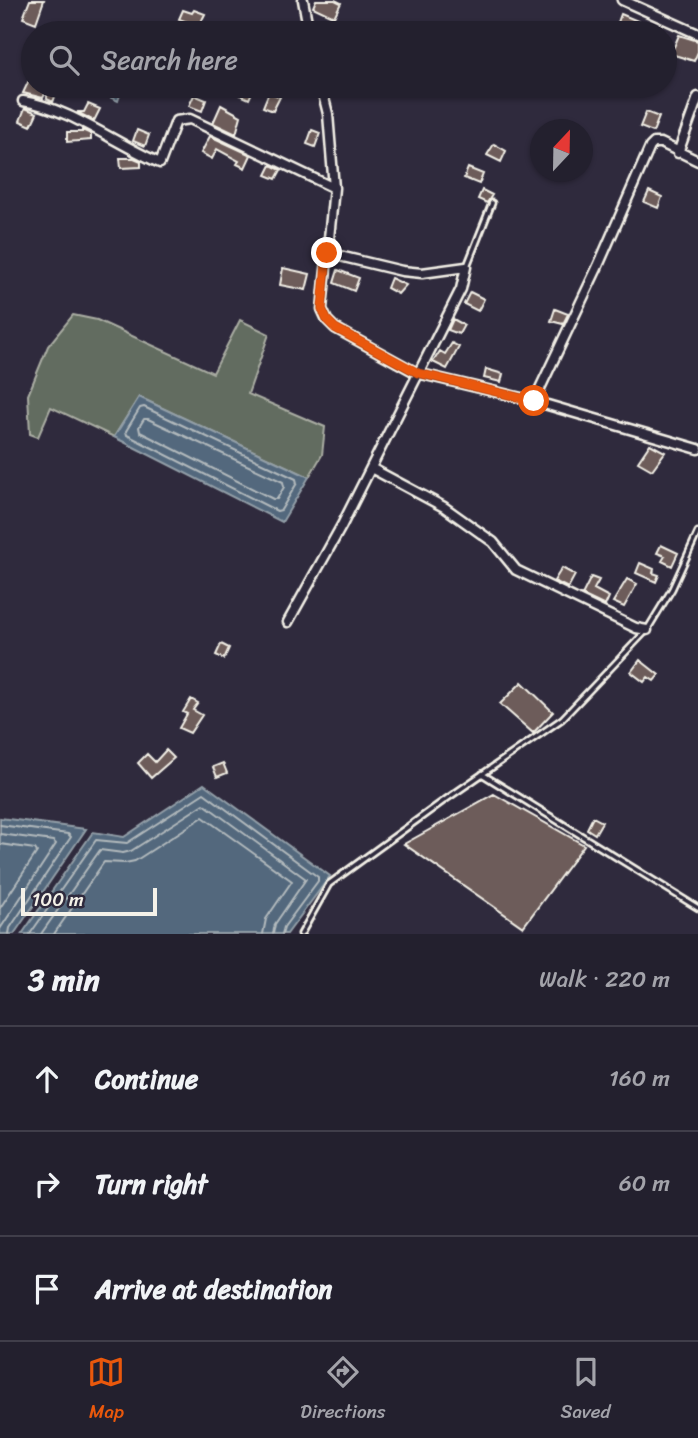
<!DOCTYPE html>
<meta charset="utf-8">
<style>
:root{--surface:#23202e;--page:#2b2836;--text:#f1f3f6;--muted:#a3a3aa;--line:#403e4a;--accent:#ea580c}
body{margin:0;font-family:Sriracha,sans-serif;background:var(--page);color:var(--text)}
.compass{position:absolute;left:530px;top:119px;width:63px;height:63px;border-radius:50%;background:var(--surface);box-shadow:0 2px 5px #0004;rotate:22deg}
.scale{position:absolute;left:21px;bottom:18px;width:136px;box-sizing:border-box;padding-left:7px;border:4px solid #f4f1e8;border-top:0;font-size:19px;line-height:24px;white-space:nowrap;color:#f4f1e8;-webkit-text-stroke:5px #2f2a3d;paint-order:stroke}
.stop{position:absolute;width:21px;height:21px;margin:-16px;border:5px solid #ea580c;border-radius:50%;background:#fff}
.stop.end{background:#ea580c;border-color:#fff;box-shadow:0 2px 7px #0008}
.list{margin:0;padding:0;list-style:none}
h2{display:flex;justify-content:space-between;align-items:center;height:91px;margin:0;padding:0 28px;font-size:30px}
h2 small{font-size:23px;font-weight:400;color:var(--muted)}
.list li{display:grid;grid-template-columns:46px 1fr auto;gap:21px;align-items:center;box-sizing:border-box;height:105px;padding:0 28px;border-top:2px solid var(--line)}
.list b{display:block;font-size:26px;white-space:nowrap}
.list em{font-size:23px;font-style:normal;color:var(--muted)}
.icon{flex:none;width:38px;height:38px;fill:none;stroke:currentColor;stroke-width:2;stroke-linecap:round;stroke-linejoin:round}
.map{position:relative;flex:none;width:698px;height:934px;overflow:hidden}
.search{position:absolute;background:var(--surface);box-shadow:0 2px 5px #0004;left:21px;right:21px;top:21px;height:77px;display:flex;align-items:center;gap:18px;box-sizing:border-box;padding:0 24px;border-radius:38px;color:var(--muted);font-size:26px}
.sheet{height:406px;background:var(--surface)}
nav{display:flex;justify-content:space-around;align-items:center;box-sizing:border-box;height:98px;border-top:2px solid var(--line);background:var(--surface);font-size:19px;color:var(--muted)}
nav a{display:grid;justify-items:center;gap:4px}
nav .on{color:var(--accent)}
.map>svg:first-child{display:block}
</style>
<div class="map">
<svg width="698" height="934" viewBox="0 0 698 934">
<rect width="100%" height="100%" fill="#2f2a3d"/>
<filter id="ink" filterUnits="userSpaceOnUse"><feTurbulence type="fractalNoise" baseFrequency=".0143" numOctaves="2"/><feDisplacementMap in="SourceGraphic" scale="14" xChannelSelector="R" yChannelSelector="G"/><feConvolveMatrix kernelMatrix="1 2 1 2 8 2 1 2 1" color-interpolation-filters="sRGB"/></filter>
<g filter="url(#ink)">
<path fill="#626c60" stroke="#abaea4" stroke-width="2" d="M73,315L97,320L213,373L240,320L269,334L248,394L325,427L322,455L309,477L139,397L114,437L51,407L38,437L30,434L28,395L48,346Z"/>
<path fill="#52687d" stroke="#939fa8" stroke-width="2" d="M85,86H123L118,101Z
M139,397L309,477L282,522L114,437Z
M204,784L330,876L287,934H22L93,832L124,837Z
M0,818L86,829L14,934H0Z"/>
<g fill="none" stroke-linecap="round" stroke-linejoin="round">
<path stroke="#b3babd" stroke-width="2" d="M144,407L296,479L297,483L281,510L277,511L127,435L126,431L140,408Z
M148,419L283,482L284,487L277,499H273L140,432L139,427L144,419Z
M0,825L68,834L71,837L10,928L9,934
M0,834L53,841L56,844L0,929
M0,844L35,849L37,852L0,908
M30,934L96,840L127,843L204,793L318,877V881L284,927L282,934
M41,934L100,850L123,853L131,851L204,804L306,879L275,924L273,934
M54,934L104,862L125,863L135,861L203,817L292,881L266,919L263,934"/>
</g>
<path fill="#6d5c5a" stroke="#f4f1e8" stroke-width="2" d="M30,0H44L36,23L23,18Z
M316,0H335L341,3L334,17L313,7Z
M183,10L192,13L194,10L205,14L199,26L179,19Z
M621,14L666,33H627L616,28Z
M378,22L386,26L383,33H372Z
M679,35L698,41V52L694,61L671,54Z
M33,72V86H36L56,94L53,102L47,99V90L43,98L23,93Z
M242,86H255L249,99L238,94Z
M269,92L280,97L273,111L263,107Z
M194,95L206,100L202,111L189,106Z
M88,104L100,109L94,121L77,112H84Z
M221,105L241,116L236,134L213,123Z
M25,108L37,113L31,126L20,121Z
M646,112L659,117L653,132L640,127Z
M82,130L91,134V140L67,142V132H82Z
M137,130L149,135L145,146L133,141Z
M312,130L320,133L315,147L307,144Z
M210,136L251,155L245,168L237,164L239,161L217,149L212,159L201,153Z
M494,144L506,151L501,162L487,155Z
M120,158H134L141,161V167L121,168Z
M271,165L281,170L276,179L266,175Z
M468,168L483,174L479,184L464,178Z
M482,190L492,195L487,203L478,199Z
M649,191L662,197L658,208L644,202Z
M283,268L310,274L306,290L280,285Z
M338,270L359,278L354,291L334,283Z
M391,278L406,285L398,294L387,288Z
M470,292L484,299L478,311L464,304Z
M555,309L568,314L563,324L551,321Z
M453,319L464,325L459,334L448,330Z
M452,343L459,347L447,369L433,362L440,351L445,354Z
M486,369L503,374L501,382L484,378Z
M650,444L665,452L652,470L638,462Z
M661,545L678,553L672,566L662,561L665,556L657,553Z
M640,563L654,569L653,573L659,575L656,582L636,573Z
M562,568L575,575L568,588L554,581Z
M591,577L599,580L594,589L609,597L605,606L582,595Z
M627,579L637,584L624,607L613,602Z
M221,644L229,648L224,659L216,655Z
M640,660L659,675L654,681L648,677L644,682L631,672Z
M522,682L553,712L533,733L500,704Z
M191,699L198,703L193,710L202,715L190,733L179,728L187,714L183,712Z
M166,750L174,758L151,778L138,763L147,754L155,762Z
M223,763L227,773L217,777L213,767Z
M494,794L584,845L523,927L404,844Z
M593,817L602,822L595,834L587,829Z"/>
<g fill="none" stroke-linecap="round" stroke-linejoin="round">
<defs>
<path id="lane" d="M467,266L492,203
M482,774L698,908
M301,934L329,884L442,802L562,719L647,630L672,589L698,532"/>
<path id="street" d="M303,0L309,33
M622,0L698,34
M321,86L328,114L334,188L322,309L327,320L335,328L417,373L534,401L698,449
M23,101C69,108 116,144 160,163L176,121L190,119L334,188
M678,153L698,97
M534,401L598,266L650,147L654,143H661L698,161
M371,468L444,507L493,542L516,570L636,628L647,630
M288,622L342,525L461,289L466,267L422,273L402,271L327,253"/>
</defs>
<use href="#lane" stroke="#f4f1e8" stroke-width="9"/>
<use href="#street" stroke="#f4f1e8" stroke-width="13"/>
<use href="#lane" stroke="#2f2a3d" stroke-width="3.5"/>
<use href="#street" stroke="#2f2a3d" stroke-width="8"/>
</g>
</g>
<g fill="none" stroke-linecap="round" stroke-linejoin="round" filter="url(#ink)">
<path stroke="#ea580c" stroke-width="9" d="M327,253L322,309L327,320L335,328L418,373L534,401"/>
</g>
</svg>
<svg class="compass" viewBox="-18 -18 36 36"><path d="M0-13l5 13h-10z" fill="#e53935"/><path d="M0 13l5-13h-10z" fill="#a3a3aa"/></svg>
<div class="scale">100 m</div>
<div class="stop" style="left:534px;top:401px"></div>
<div class="stop end" style="left:327px;top:253px"></div>
<div class="search"><svg class="icon" aria-label="search" viewBox="0 0 24 24"><circle cx="10" cy="10" r="6"/><path d="M15 15l6 6"/></svg>Search here</div>
</div>
<section class="sheet">
<h2>3 min<small>Walk · 220 m</small></h2>
<ul class="list">
<li><svg class="icon" aria-label="ahead" viewBox="0 0 24 24"><path d="M12 20V5M6 11l6-6 6 6"/></svg><div><b>Continue</b></div><em>160 m</em></li>
<li><svg class="icon" aria-label="right" viewBox="0 0 24 24"><path d="M7 20v-9h11M14 6l5 5-5 5"/></svg><div><b>Turn right</b></div><em>60 m</em></li>
<li><svg class="icon" aria-label="arrive" viewBox="0 0 24 24"><path d="M6 21V4h12l-3 4 3 4H6"/></svg><div><b>Arrive at destination</b></div></li>
</ul>
</section>
<nav>
<a class="on"><svg class="icon" aria-label="map" viewBox="0 0 24 24"><path d="M3 6l6-2 6 2 6-2v14l-6 2-6-2-6 2zM9 4v14M15 6v14"/></svg>Map</a>
<a><svg class="icon" aria-label="directions" viewBox="0 0 24 24"><path d="M12 3l9 9-9 9-9-9zM9 14v-3h6M13 9l2 2-2 2"/></svg>Directions</a>
<a><svg class="icon" aria-label="saved" viewBox="0 0 24 24"><path d="M7 4h10v16l-5-4-5 4z"/></svg>Saved</a>
</nav>
